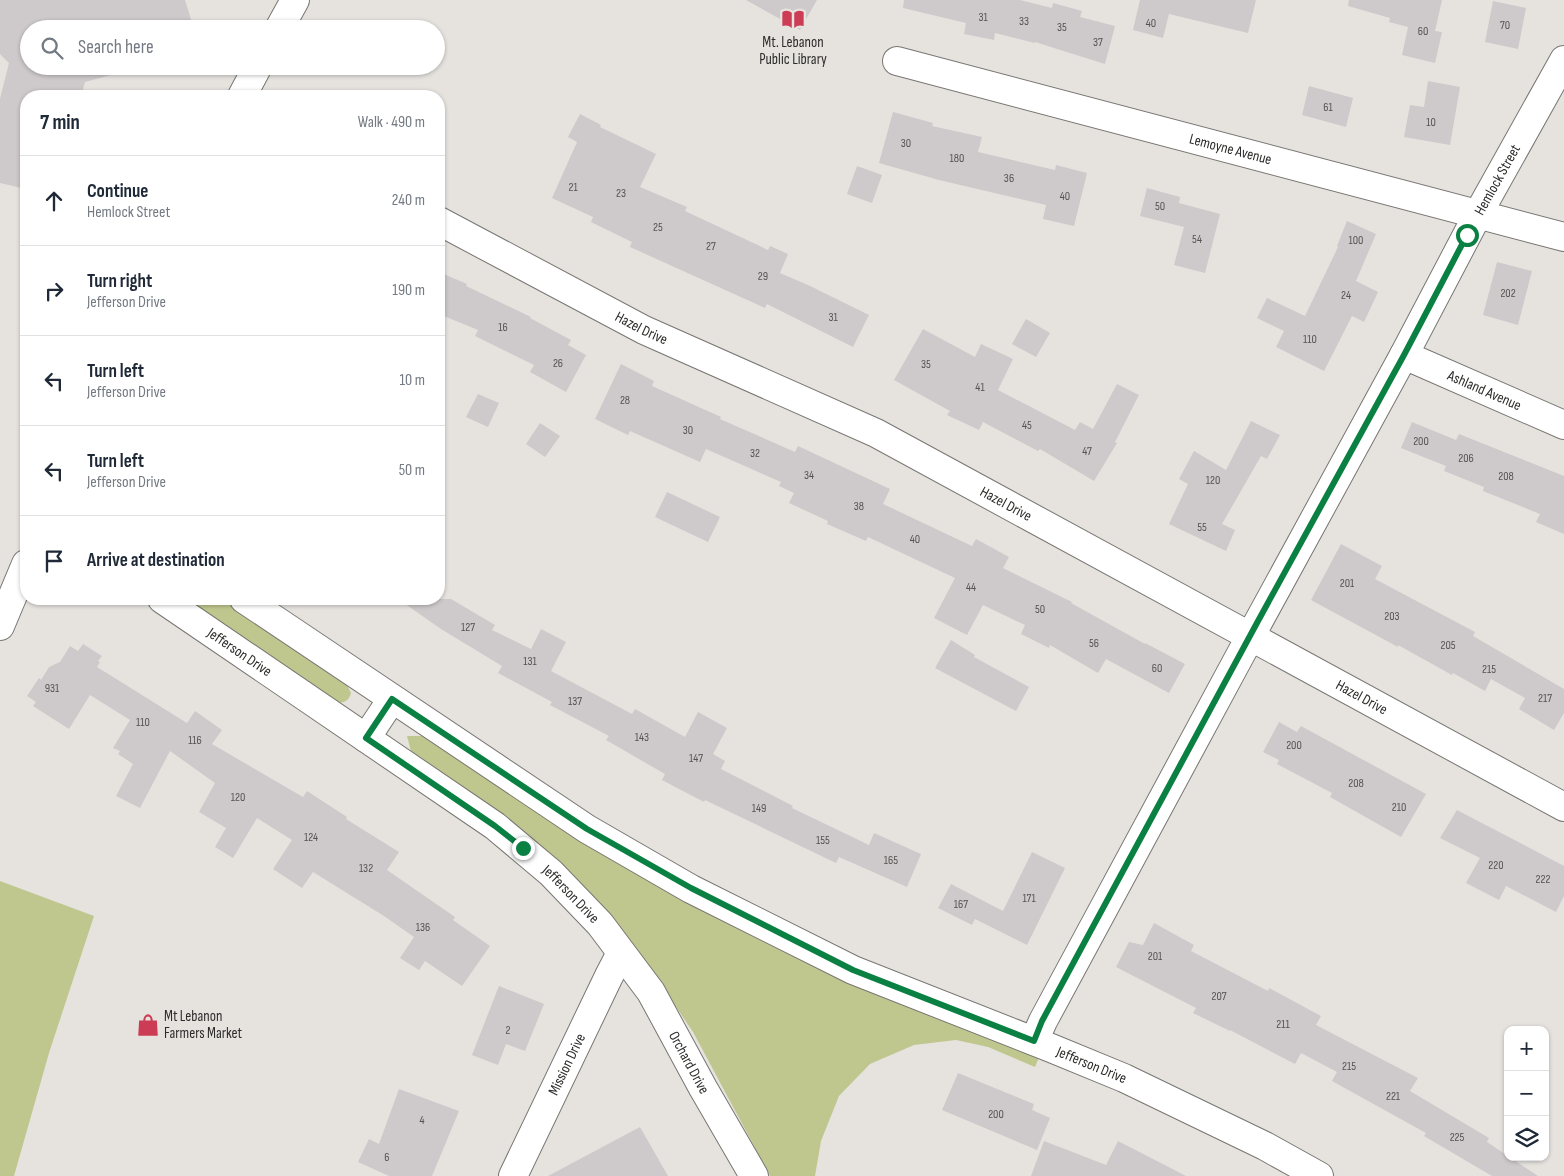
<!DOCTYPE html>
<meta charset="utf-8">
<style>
:root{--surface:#fff;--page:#f2f2f3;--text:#1f2937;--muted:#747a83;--line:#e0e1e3}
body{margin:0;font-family:"Sofia Sans Condensed",sans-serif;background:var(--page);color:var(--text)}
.controls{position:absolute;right:15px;bottom:15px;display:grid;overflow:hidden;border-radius:10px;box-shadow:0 1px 4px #0004}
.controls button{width:45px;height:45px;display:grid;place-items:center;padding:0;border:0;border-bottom:1px solid var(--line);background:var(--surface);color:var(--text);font:25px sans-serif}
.stop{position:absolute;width:15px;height:15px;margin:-11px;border:4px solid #0b8043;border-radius:50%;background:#fff}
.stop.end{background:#0b8043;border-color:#fff;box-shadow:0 1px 5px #0008}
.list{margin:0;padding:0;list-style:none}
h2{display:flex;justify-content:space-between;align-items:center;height:65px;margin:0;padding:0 20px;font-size:21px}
h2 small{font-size:16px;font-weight:400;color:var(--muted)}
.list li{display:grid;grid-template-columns:32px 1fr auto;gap:15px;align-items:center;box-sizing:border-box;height:90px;padding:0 20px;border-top:1px solid var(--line)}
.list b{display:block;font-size:19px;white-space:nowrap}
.list p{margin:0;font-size:16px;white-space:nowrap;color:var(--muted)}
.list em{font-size:16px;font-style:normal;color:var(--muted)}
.icon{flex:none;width:28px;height:28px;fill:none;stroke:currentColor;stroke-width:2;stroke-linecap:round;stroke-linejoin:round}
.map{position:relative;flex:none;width:1564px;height:1176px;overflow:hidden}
.search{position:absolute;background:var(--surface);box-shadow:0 1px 4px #0004;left:20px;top:20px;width:425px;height:55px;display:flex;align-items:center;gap:12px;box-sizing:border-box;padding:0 18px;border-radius:28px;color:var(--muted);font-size:19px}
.panel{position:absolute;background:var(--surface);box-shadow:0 1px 4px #0004;left:20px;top:90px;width:425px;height:515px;border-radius:20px}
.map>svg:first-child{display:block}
</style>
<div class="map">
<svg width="1564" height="1176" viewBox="0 0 1564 1176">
<rect width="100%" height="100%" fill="#e6e3df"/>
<path fill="#c0c78e" d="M183,599H224L346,683L351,693C349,700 346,702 339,703Z
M407,736H423L488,777L1040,1055L1035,1067L988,1047L956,1040L914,1045L870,1064L839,1096L821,1141L815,1176H770L693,1032L634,945L570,873L412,755Z
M0,881L94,916L49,1053L14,1176H0Z"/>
<path fill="#cec9cb" d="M0,0H185L194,29H29V66H144L85,82L81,96H26V189L0,183V99L9,63L0,54Z
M746,0H817L800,30Z
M904,0H1020L1052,8L1053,3L1082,11L1080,17L1115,26L1105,64L1035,42V43L995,33L994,40L964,34L966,23L903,8Z
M1140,0H1256L1248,33L1169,14L1163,38L1133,30Z
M1349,0H1442L1435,31L1442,32L1435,63L1402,55L1408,27L1389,22L1390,18L1348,6Z
M1493,1L1526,8L1518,49L1485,42Z
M1428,81L1460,87L1450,145L1404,137L1410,105L1424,107Z
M1309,86L1353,98L1346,127L1302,115Z
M893,112L933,123L932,126L982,137L978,152L1055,170L1056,165L1087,173L1074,226L1043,219L1046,205L939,180L879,163Z
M580,114L601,125L600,127L656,154L640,187L687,207L685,211L768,250L770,246L788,254L780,273L808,285L869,315L853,347L767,304L765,308L630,247L632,242L591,222L593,217L552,198L577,142L568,137Z
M857,166L882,175L872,203L847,194Z
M1147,188L1180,197L1179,203L1220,214L1205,273L1174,265L1184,227L1140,216Z
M1347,221L1376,234L1356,281L1378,292L1364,322L1352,316L1324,371L1276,347L1284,331L1257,318L1267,298L1305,316L1338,247L1337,246Z
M1497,262L1532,271L1518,325L1483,315Z
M439,272L467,284L466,286L531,317L530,318L571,340L568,345L586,355L566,392L530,372L534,365L475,336L478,330L439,314Z
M1026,319L1050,333L1036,357L1012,344Z
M923,329L975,357L981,344L1013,359L998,390L1075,430L1080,422L1093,429L1117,384L1139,395L1115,442L1117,443L1094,481L1040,449L1038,451L983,422L979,430L947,415L950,411L894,380Z
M621,364L654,381L652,386L721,417L720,419L795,452L798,446L890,489L883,504L972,546L976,539L1009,557L1003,568L1072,602L1071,603L1145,644V643L1185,664L1169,693L1106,659L1098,673L1050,645L1049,648L1021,634L1025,625L983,605L967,635L934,618L955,578L868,537L866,541L827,524L828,521L789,503L794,493L779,486L781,482L706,449L700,462L630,431L628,435L595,419Z
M478,394L499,403L488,427L466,417Z
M1251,421L1280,435L1267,459L1261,456L1222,524L1235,530L1226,551L1169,524L1188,484L1179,479L1194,451L1226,470Z
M1412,422L1456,440L1459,434L1564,476V534L1536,522L1540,514L1483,491L1484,487L1444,471L1446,466L1401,448Z
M540,423L560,436L545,457L526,444Z
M667,492L720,517L708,542L655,517Z
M1341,544L1382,566L1375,579L1475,632L1473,636L1564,689V713L1554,730L1519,709L1525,698L1491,679L1485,691L1453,673L1452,675L1398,645V647L1311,600Z
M398,599H451L495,625L492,630L531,649L541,629L566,642L551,671L632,714L635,709L685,737L698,712L727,728L713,754L725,761L721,769L793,806L792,808L869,845L874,833L921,854L907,887L839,857L836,863L705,800L704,802L662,780L665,774L606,740L609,736L550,705L552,702L498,673L502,666L441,629Z
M951,640L975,655L974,657L1029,687L1016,711L935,668Z
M83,644L102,656L98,661L100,662L97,667L187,723L195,711L222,730L212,744L303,797L307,791L347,817L346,819L399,852L387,870L455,917L453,920L490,946L462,986L425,961L419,970L400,958L414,937L384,916L313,872L302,888L273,869L292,840L257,818L233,858L215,847L226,828L199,812L215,783L170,751L140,808L116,796L133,764L118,754L120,751L113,748L130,720L90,695L69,729L33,706L36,702L27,696L39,678L41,680L49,667L60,662L70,646L78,651Z
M1279,722L1297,732L1301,726L1426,794L1401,837L1330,797L1332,793L1277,764L1279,760L1263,752Z
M1457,810L1564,866V896L1556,912L1506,886L1499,900L1466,883L1480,858L1440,838Z
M1032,852L1065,868L1027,945L975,919L972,925L938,908L951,884L1003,911Z
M1154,923L1194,945L1191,951L1268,991L1269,988L1321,1016L1316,1025L1418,1078L1410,1091L1489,1138L1487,1142L1538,1176H1492L1424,1136L1426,1133L1332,1081L1337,1072L1301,1053L1295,1064L1230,1030V1031L1193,1013L1196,1008L1116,967L1129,942L1143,945Z
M499,986L544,1004L525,1051L506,1044L498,1065L472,1055Z
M958,1073L1034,1104L1032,1110L1050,1118L1037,1150L942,1110Z
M399,1089L459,1111L432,1176H389L358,1162L369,1139L379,1144Z
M640,1127L668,1176H548Z
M1044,1141L1106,1165L1118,1141L1186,1176H1031Z"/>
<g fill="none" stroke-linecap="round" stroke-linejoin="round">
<defs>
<g id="minor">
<path id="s1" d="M897,61L1564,237"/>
<path id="s2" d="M439,221L644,330L876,433L1564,807"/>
<path id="s3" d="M1404,355L1564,425"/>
<path id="s4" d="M162,599L495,826L551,873L600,924L651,992L703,1088L754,1176"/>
<path id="s5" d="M244,599L587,829L691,889L853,970L1051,1048L1124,1078L1265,1146L1319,1176"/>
<path d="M366,738L392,699"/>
<path id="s6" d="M1034,1041L1043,1021L1250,637L1404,355L1478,214L1564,60"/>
<path id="s7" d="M513,1176L609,976L621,953"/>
</g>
<path id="major" d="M279,29L295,0
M242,96L258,66
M0,626L26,564"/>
</defs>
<use href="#minor" stroke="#787672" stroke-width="30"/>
<use href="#major" stroke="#787672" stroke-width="30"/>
<use href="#minor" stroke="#fff" stroke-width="28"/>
<use href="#major" stroke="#fff" stroke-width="28"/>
</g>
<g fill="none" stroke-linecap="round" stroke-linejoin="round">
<path stroke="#0b8043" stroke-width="6" d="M523,848L495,826L366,738L392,699L587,829L691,888L853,970L1034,1041L1042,1021L1258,621L1404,355L1467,235"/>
</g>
<defs>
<symbol id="library-bare" viewBox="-9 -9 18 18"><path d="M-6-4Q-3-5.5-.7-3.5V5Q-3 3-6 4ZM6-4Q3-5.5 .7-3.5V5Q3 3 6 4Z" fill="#cc3c55" stroke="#e6e3df" stroke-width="2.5" paint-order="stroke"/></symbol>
<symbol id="shop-bare" viewBox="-9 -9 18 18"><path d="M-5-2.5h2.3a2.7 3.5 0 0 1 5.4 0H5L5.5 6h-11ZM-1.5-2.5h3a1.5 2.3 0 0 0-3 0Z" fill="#cc3c55" stroke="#e6e3df" stroke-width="2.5" paint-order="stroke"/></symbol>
</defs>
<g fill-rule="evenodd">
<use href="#library-bare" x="777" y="3" width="32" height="32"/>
<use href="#shop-bare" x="132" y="1009" width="32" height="32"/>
</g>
<g text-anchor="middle" stroke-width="4" stroke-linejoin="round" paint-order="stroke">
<g font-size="12" fill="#555352">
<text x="983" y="21">31</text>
<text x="1024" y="25">33</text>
<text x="1151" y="27">40</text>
<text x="1505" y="29">70</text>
<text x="1062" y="31">35</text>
<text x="1423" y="35">60</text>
<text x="1098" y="46">37</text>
<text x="1328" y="111">61</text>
<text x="1431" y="126">10</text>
<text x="906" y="147">30</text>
<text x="957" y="162">180</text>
<text x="1009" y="182">36</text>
<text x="573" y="191">21</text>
<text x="621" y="197">23</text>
<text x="1065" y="200">40</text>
<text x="1160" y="210">50</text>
<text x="658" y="231">25</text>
<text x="1197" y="243">54</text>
<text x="1356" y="244">100</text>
<text x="711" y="250">27</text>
<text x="763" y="280">29</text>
<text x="1508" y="297">202</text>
<text x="1346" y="299">24</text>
<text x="833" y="321">31</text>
<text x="503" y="331">16</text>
<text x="1310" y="343">110</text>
<text x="558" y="367">26</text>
<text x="926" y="368">35</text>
<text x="980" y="391">41</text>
<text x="625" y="404">28</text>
<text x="1027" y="429">45</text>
<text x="688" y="434">30</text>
<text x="1421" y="445">200</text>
<text x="1087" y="455">47</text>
<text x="755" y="457">32</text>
<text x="1466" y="462">206</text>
<text x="809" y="479">34</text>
<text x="1506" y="480">208</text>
<text x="1213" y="484">120</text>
<text x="859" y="510">38</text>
<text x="1202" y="531">55</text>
<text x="915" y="543">40</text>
<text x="1347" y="587">201</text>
<text x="971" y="591">44</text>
<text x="1040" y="613">50</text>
<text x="1392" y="620">203</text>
<text x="468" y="631">127</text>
<text x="1094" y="647">56</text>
<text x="1448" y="649">205</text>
<text x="530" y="665">131</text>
<text x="1157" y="672">60</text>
<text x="1489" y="673">215</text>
<text x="52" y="692">931</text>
<text x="1545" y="702">217</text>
<text x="575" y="705">137</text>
<text x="143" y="726">110</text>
<text x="642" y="741">143</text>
<text x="195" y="744">116</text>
<text x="1294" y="749">200</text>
<text x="696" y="762">147</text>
<text x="1356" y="787">208</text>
<text x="238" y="801">120</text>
<text x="1399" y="811">210</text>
<text x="759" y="812">149</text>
<text x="311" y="841">124</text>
<text x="823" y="844">155</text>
<text x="891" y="864">165</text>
<text x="1496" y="869">220</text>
<text x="366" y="872">132</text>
<text x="1543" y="883">222</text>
<text x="1029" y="902">171</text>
<text x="961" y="908">167</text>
<text x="423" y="931">136</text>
<text x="1155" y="960">201</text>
<text x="1219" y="1000">207</text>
<text x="1283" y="1028">211</text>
<text x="508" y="1034">2</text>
<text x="1349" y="1070">215</text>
<text x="1393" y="1100">221</text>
<text x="996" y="1118">200</text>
<text x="422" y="1124">4</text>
<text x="1457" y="1141">225</text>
<text x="387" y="1161">6</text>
</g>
<g font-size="15" fill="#2d2c2a" stroke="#e6e3df">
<text x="793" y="47">Mt. Lebanon<tspan x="793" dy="17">Public Library</tspan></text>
<text x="164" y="1021" text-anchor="start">Mt Lebanon<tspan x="164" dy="17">Farmers Market</tspan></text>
</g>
<g font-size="15" fill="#2d2c2a" stroke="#e6e3df">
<text dy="5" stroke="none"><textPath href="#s1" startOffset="345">Lemoyne Avenue</textPath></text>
<text dy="5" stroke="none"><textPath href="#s6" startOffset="978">Hemlock Street</textPath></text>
<text dy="5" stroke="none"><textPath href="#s2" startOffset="229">Hazel Drive</textPath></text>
<text dy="5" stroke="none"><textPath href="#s3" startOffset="88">Ashland Avenue</textPath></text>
<text dy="5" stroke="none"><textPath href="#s2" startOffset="634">Hazel Drive</textPath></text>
<text dy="5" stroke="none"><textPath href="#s4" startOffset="94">Jefferson Drive</textPath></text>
<text dy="5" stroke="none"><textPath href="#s2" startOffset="1039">Hazel Drive</textPath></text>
<text dy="5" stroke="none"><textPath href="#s4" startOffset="505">Jefferson Drive</textPath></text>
<text dy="5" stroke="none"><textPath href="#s4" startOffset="712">Orchard Drive</textPath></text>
<text dy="5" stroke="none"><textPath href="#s7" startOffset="124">Mission Drive</textPath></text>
<text dy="5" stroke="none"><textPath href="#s5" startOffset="971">Jefferson Drive</textPath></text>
</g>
</g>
</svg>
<div class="controls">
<button>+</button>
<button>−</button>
<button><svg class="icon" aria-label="layers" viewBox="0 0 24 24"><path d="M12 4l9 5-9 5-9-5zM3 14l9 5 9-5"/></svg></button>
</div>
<div class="stop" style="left:1467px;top:235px"></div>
<div class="stop end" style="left:523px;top:848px"></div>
<div class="search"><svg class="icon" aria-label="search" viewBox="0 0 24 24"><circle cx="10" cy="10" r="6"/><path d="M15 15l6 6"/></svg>Search here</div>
<section class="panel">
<h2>7 min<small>Walk · 490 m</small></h2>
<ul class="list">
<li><svg class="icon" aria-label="ahead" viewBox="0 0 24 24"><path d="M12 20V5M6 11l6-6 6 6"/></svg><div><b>Continue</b><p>Hemlock Street</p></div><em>240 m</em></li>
<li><svg class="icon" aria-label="right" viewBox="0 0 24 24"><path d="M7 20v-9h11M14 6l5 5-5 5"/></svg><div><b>Turn right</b><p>Jefferson Drive</p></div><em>190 m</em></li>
<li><svg class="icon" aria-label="left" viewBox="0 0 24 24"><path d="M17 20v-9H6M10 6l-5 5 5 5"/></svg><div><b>Turn left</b><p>Jefferson Drive</p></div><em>10 m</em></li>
<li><svg class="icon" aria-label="left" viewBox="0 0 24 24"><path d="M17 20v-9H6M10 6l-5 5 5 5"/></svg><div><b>Turn left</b><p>Jefferson Drive</p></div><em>50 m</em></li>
<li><svg class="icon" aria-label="arrive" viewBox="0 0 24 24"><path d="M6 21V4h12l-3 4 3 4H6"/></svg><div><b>Arrive at destination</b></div></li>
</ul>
</section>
</div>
